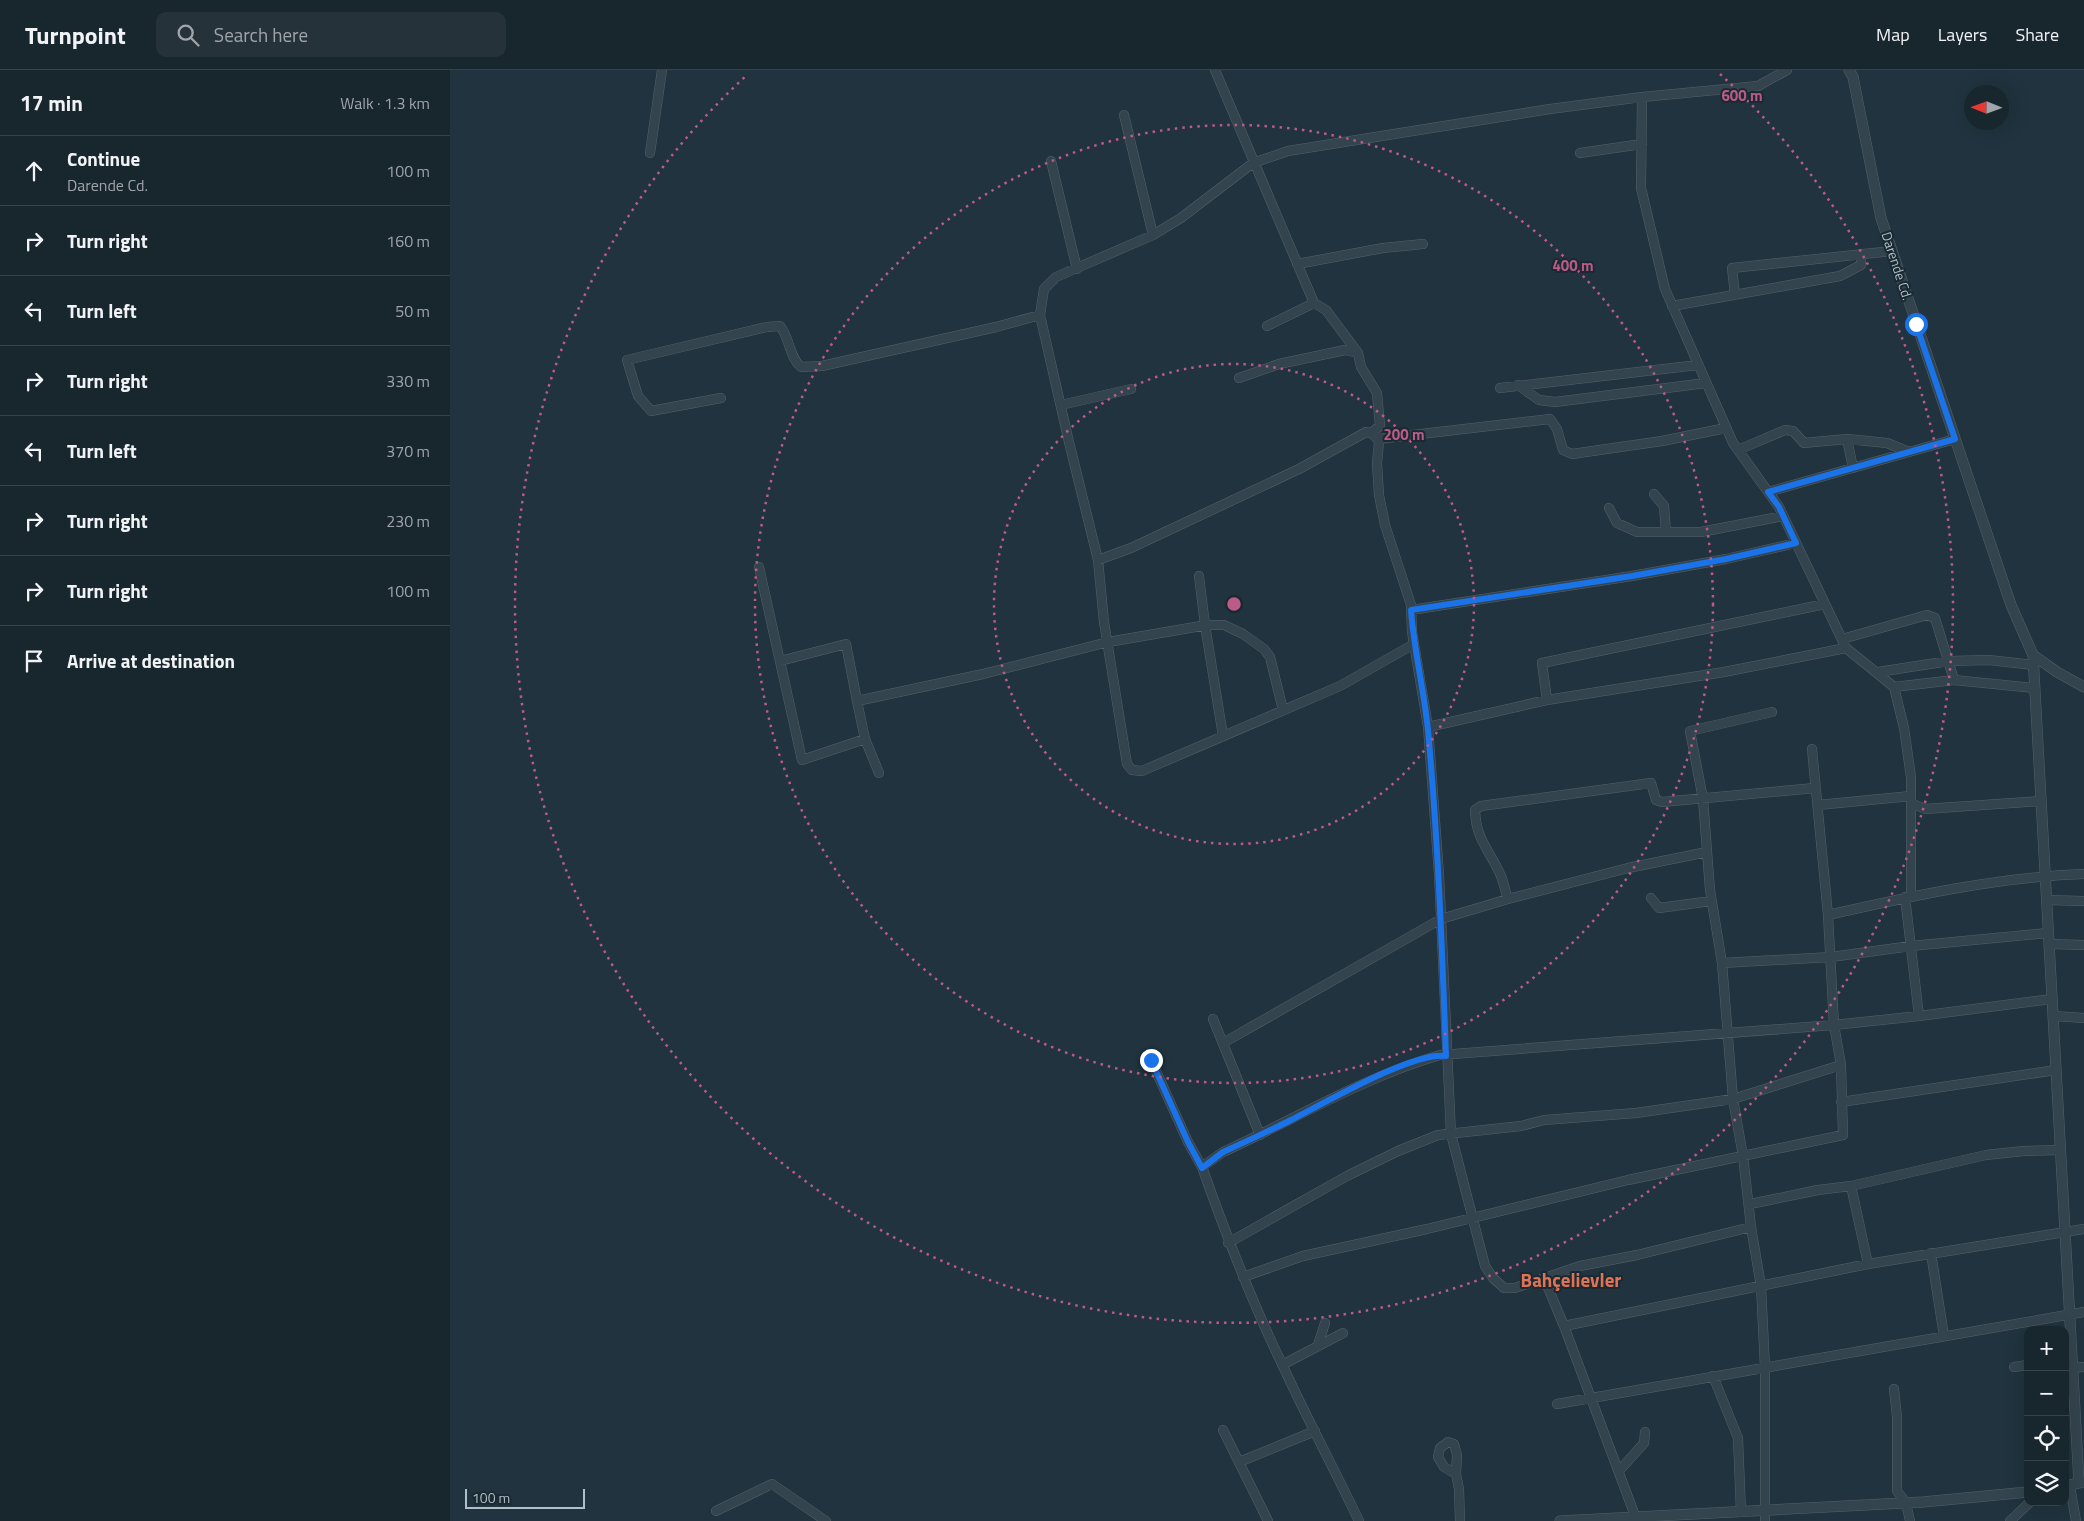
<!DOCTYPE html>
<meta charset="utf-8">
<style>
:root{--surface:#18262e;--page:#25323a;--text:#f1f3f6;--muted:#9fa5aa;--line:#36434a}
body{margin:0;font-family:"Titillium Web",sans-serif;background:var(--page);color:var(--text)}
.controls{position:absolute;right:15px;bottom:15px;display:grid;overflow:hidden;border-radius:10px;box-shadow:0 5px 20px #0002}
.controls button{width:45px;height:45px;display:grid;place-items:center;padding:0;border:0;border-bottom:1px solid var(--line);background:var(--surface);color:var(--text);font:25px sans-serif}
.compass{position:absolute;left:1514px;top:15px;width:45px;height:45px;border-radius:50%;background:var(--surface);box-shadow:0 5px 20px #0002;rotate:271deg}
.scale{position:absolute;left:15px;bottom:12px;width:120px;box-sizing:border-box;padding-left:5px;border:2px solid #b0bfc9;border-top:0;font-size:14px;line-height:18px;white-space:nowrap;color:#b0bfc9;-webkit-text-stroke:4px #1a2932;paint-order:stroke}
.stop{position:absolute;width:15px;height:15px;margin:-11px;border:4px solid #1a73e8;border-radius:50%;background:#fff}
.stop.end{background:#1a73e8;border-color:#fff;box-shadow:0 1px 5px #0008}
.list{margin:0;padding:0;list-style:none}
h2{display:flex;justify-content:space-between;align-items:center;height:65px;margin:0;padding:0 20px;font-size:21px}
h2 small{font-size:16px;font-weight:400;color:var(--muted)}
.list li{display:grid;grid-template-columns:32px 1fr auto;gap:15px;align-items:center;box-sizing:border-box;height:70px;padding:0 20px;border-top:1px solid var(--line)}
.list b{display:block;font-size:19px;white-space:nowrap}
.list p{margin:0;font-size:16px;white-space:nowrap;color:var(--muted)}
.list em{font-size:16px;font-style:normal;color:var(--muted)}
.icon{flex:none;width:28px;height:28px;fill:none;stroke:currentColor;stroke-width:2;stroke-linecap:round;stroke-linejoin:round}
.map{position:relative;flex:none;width:1634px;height:1451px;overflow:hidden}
header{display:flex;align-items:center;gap:30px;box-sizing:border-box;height:70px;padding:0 25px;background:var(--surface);border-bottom:1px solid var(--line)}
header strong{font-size:24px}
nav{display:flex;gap:28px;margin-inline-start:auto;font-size:18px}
.search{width:350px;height:45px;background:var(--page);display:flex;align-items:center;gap:12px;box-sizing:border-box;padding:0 18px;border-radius:10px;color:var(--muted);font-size:19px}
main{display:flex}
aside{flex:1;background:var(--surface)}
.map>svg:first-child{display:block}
</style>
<header>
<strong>Turnpoint</strong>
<div class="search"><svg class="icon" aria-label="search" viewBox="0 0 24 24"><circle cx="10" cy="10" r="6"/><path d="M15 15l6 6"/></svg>Search here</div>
<nav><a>Map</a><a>Layers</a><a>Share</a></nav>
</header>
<main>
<aside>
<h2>17 min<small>Walk · 1.3 km</small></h2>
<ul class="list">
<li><svg class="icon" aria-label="ahead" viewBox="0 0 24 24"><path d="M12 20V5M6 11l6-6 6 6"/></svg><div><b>Continue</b><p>Darende Cd.</p></div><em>100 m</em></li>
<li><svg class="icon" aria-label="right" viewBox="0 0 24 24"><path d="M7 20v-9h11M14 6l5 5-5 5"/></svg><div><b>Turn right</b></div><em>160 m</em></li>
<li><svg class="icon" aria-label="left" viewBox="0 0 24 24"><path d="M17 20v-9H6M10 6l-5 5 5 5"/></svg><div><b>Turn left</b></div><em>50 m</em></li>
<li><svg class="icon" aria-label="right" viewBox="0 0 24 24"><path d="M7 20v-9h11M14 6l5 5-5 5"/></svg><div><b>Turn right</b></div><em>330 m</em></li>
<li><svg class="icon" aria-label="left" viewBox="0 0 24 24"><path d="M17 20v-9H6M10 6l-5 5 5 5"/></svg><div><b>Turn left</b></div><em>370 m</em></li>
<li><svg class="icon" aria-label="right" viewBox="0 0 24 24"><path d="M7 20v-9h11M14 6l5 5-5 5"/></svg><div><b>Turn right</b></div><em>230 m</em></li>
<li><svg class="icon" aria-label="right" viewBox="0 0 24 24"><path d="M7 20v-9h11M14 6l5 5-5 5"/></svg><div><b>Turn right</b></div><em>100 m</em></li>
<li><svg class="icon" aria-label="arrive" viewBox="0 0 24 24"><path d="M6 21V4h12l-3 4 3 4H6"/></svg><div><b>Arrive at destination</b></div></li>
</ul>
</aside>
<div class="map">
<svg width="1634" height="1451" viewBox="0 0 1634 1451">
<rect width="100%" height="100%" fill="#20333e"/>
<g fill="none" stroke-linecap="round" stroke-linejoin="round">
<defs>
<path id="minor" d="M765,0L864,233L876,240L908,283L911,297L927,323L930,356L921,363
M1192,27L1191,118L1215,219L1283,373L1329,437L1396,578L1444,617L1454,658L1461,707V726L1368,735
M674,45L703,165
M200,83L212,0
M1130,83L1192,74
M601,91L627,199
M847,194L933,178L973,174
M1285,225L1282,198L1442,181
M1222,236L1390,206L1411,195V185
M817,256L864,233
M789,308L829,294L895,280L908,283
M1068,315L1089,330L1105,332L1256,313
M1050,318L1248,295
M271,328L201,341L188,326L177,290L317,257L330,256C340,268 339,287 351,297L372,296L546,257L590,245
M611,335L681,319
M928,369L1100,349L1107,359L1113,380L1122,384L1212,371L1276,358
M1397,369L1437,373L1459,382
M1288,380L1335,360L1343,361L1354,373L1397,369L1403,398
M1318,422L1505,369
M1204,424L1214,436L1216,462
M1159,438L1167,453L1187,462H1251L1333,446
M648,490L681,478L849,399L916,362C922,363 927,367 929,372L927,393L929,425L935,455L961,535L962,562L978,657L989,804L1001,1064L1035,1196L1043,1208L1054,1218H1065L1130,1196L1187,1185L1301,1157
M309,497L352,690L415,669
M749,506L755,555L773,666
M961,540L1182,506L1276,489L1346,473
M1392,569L1477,545L1485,548L1504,610
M964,574L890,616L692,701L682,700L677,694L654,552L648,490L618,368L590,245L594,219L606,207L703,165L731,148L803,93L838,81L1100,39L1192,27L1308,16L1337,0
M330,591L396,574L407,631L533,604L658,572L757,555H774L793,564L814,579L820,587L833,640
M1428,602L1499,591L1539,590L1584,595
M1444,617L1504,610L1585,618
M1097,630L1092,593L1375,534
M407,631L415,669L429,703
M978,657L1097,630L1274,602L1396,578
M1461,733L1475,739L1591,731
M1461,826V729
M1455,827L1469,946
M1201,828L1209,838L1261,831
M1058,829C1055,821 1054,813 1051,806C1040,780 1026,771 1025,740L1031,736L1201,713L1206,730L1212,732L1365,718
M1597,830L1634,831
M1378,845C1462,826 1548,807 1634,804
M1599,874L1634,875
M1272,893L1381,887L1461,876L1598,863
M1603,946L1634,948
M763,949L810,1065
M773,973L991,849L1058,829L1178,798L1257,782
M701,990L738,1072L752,1097
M1391,1032L1606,1000
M1401,1116L1418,1194
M1300,1134L1368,1120L1401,1116L1536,1085L1574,1081L1610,1080
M778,1173L897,1106L948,1081L988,1065L1071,1056L1094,1050L1186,1043L1283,1029L1391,995
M1481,1183L1494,1266
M793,1207L853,1186L977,1159L1178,1110L1393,1065L1391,995L1384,955L1378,845L1362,679
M1094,1208L1114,1256L1187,1451
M1114,1256L1418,1194L1634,1159
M868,1275L875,1253
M832,1295L893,1263
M1564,1297L1578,1295
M1623,1298L1634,1297
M1263,1306L1288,1368L1291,1442
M1444,1319L1447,1347V1421L1456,1433L1460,1451
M1107,1334L1634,1242
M773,1360L818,1451
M789,1392L865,1361
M1169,1401L1194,1373L1195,1362
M1006,1404L994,1397L988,1387L990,1378L998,1372L1004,1374L1007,1385L1006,1404L1009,1419L1010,1451
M1620,1416L1626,1451
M266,1441L322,1414L376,1451
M909,1451C884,1398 856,1347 832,1294C801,1230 776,1165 752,1097L773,1082C845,1049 914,1007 990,985L1384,955L1469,946L1602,929
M1315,1451V1298L1311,1216L1301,1157L1293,1086L1283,1029L1272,893L1260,820L1253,729L1240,661L1322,642
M1560,1451L1580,1432"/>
<path id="tertiary" d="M1399,0L1403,7L1431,148L1561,535L1583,585L1629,1413
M1583,585L1607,602L1634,617
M1615,1416L1634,1412
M1110,1451L1473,1432L1578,1422"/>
</defs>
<use href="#minor" stroke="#53626c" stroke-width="10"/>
<use href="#tertiary" stroke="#53626c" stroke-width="11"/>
<use href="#minor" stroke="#34444e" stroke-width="9"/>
<use href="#tertiary" stroke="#34444e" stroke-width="10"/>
</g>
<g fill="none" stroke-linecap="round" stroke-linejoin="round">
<path stroke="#1a73e8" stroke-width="6" d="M701,990L738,1072L752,1098L773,1082C795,1072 817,1062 839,1051C871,1035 963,981 996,986C992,877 988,769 978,660C974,620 964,581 961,540L1182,506L1276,489L1346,473L1329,437L1318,422L1505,369L1466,254"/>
</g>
<g fill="none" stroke="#bb5b87" stroke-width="2.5" stroke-dasharray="2.5 5">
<circle cx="784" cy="534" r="240"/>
<circle cx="784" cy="534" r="479"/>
<path d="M1270 4A719 719 0 1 1 298 4"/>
</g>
<g text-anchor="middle" stroke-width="4" stroke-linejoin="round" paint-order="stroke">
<g font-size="14" fill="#b0bfc9" stroke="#1a2932">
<text transform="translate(1447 196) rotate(72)" y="5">Darende Cd.</text>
</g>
<g font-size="19" font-weight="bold" fill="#df7355" stroke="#1a2932">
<text x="1121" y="1217">Bahçelievler</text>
</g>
</g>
<circle cx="784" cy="534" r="8" fill="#bb5b87" stroke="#1a2932" stroke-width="2.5"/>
<g font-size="15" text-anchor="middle" font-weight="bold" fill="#bb5b87" stroke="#1a2932" stroke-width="4" stroke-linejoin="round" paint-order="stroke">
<text x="1292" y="31">600 m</text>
<text x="1123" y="201">400 m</text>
<text x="954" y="370">200 m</text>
</g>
</svg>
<div class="controls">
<button>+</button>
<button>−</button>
<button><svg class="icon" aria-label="locate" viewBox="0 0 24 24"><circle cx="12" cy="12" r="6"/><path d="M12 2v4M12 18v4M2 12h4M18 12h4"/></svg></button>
<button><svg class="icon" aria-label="layers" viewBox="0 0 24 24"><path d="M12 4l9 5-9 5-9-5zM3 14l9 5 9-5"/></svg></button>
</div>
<svg class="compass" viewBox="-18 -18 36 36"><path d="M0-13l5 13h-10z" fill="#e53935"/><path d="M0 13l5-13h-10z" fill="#9fa5aa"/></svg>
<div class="scale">100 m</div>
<div class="stop" style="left:1466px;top:254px"></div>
<div class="stop end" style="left:701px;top:990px"></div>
</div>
</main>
